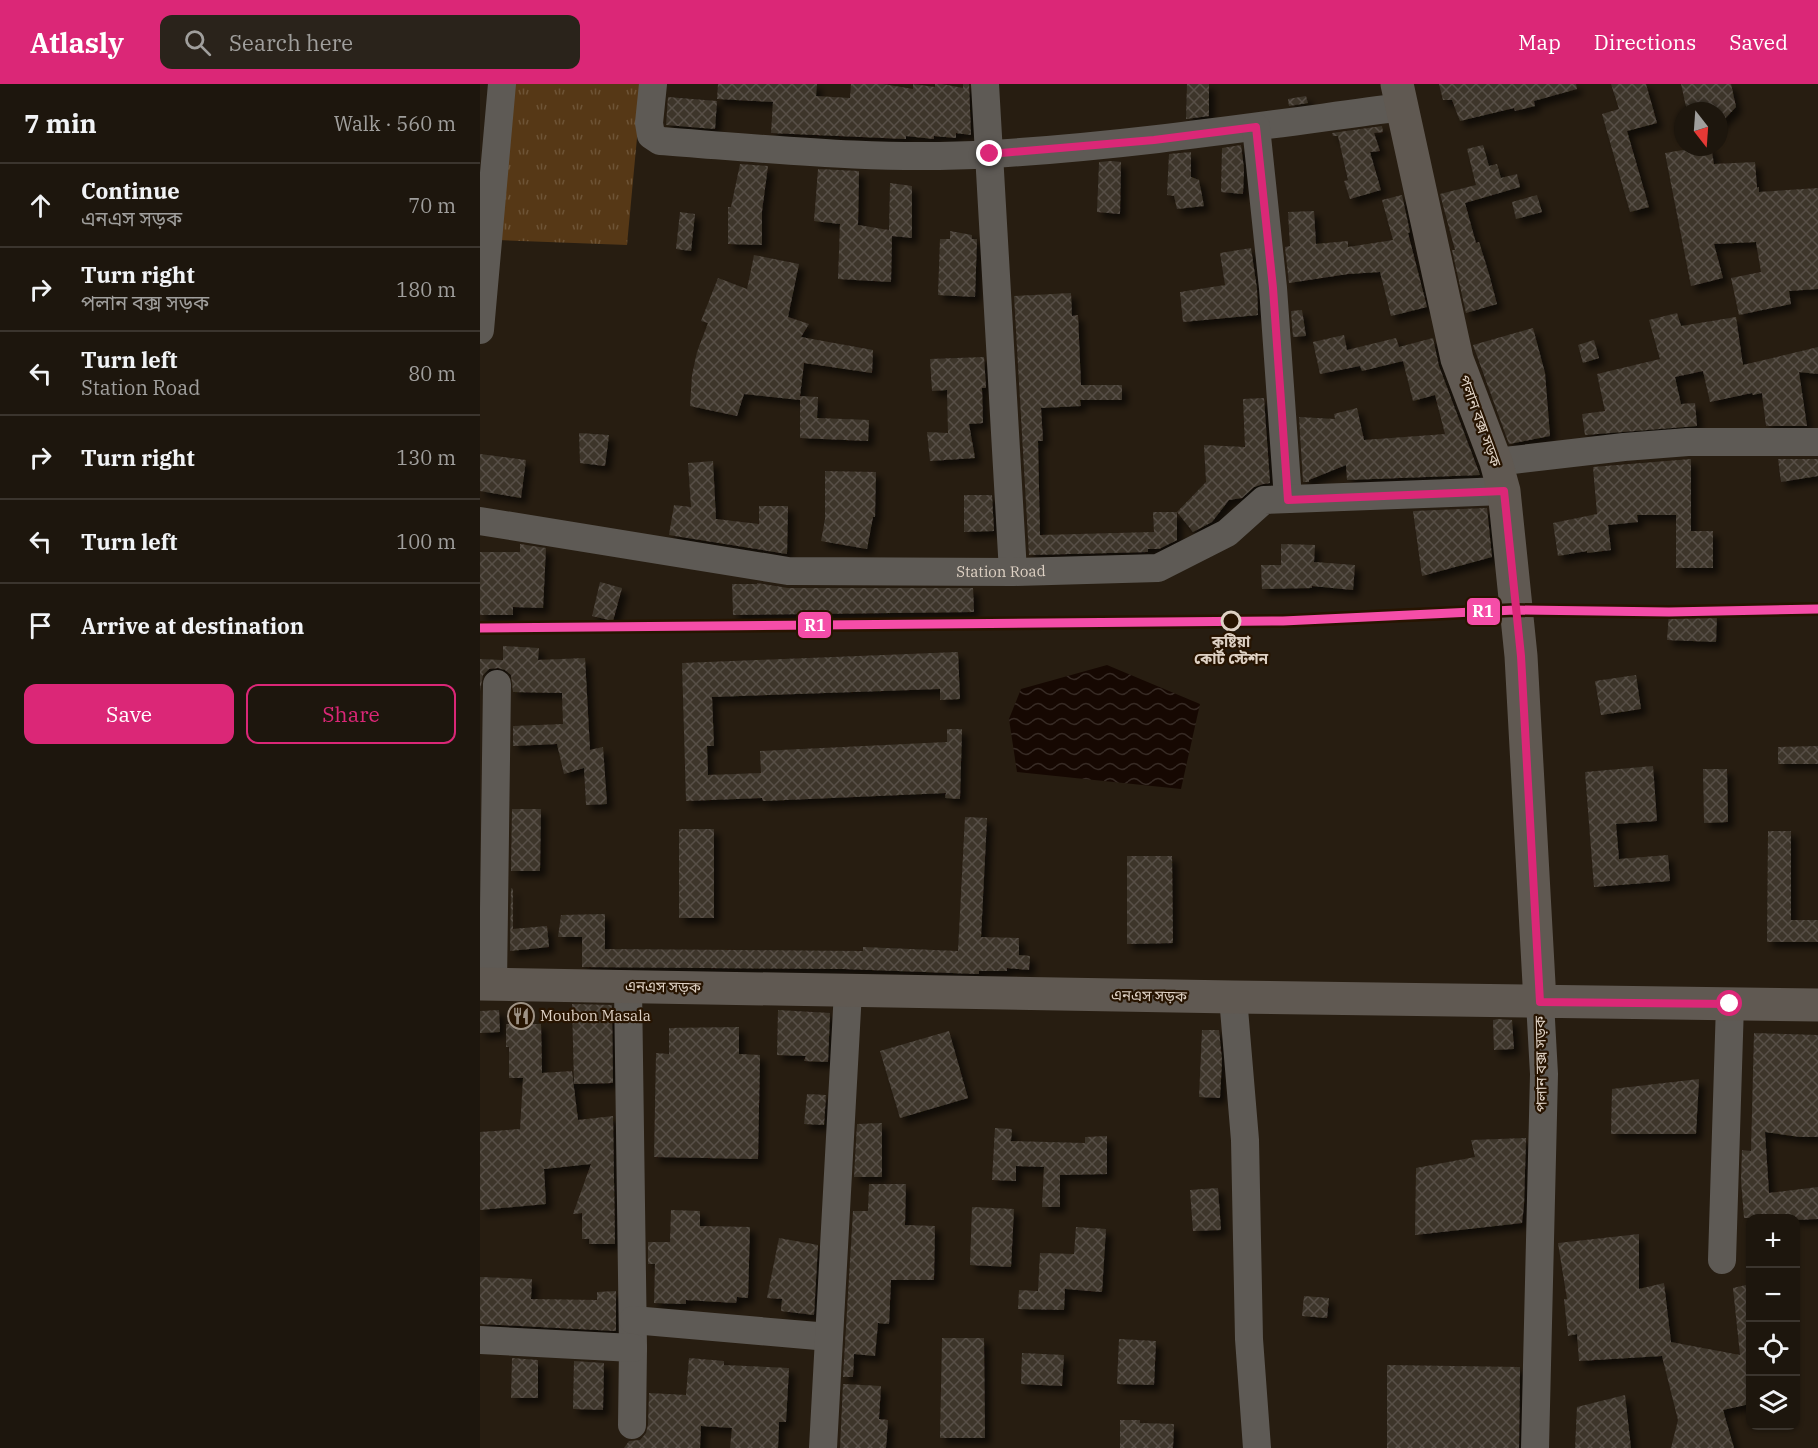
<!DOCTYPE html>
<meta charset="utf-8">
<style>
:root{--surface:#1d160d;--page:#2a231b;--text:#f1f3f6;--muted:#a09f9d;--line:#3b352e;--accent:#db2777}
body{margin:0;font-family:"IBM Plex Serif","Noto Sans Bengali",serif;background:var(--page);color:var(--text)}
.controls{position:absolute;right:18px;bottom:18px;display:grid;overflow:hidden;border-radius:12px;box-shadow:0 2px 4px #0004}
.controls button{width:54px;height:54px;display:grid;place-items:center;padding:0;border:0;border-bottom:2px solid var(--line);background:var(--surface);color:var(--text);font:30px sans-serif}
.compass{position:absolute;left:1194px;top:18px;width:54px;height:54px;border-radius:50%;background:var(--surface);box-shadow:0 2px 4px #0004;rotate:163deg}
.stop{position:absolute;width:18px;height:18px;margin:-14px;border:4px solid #db2777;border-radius:50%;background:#fff}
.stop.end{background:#db2777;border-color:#fff;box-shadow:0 2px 6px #0008}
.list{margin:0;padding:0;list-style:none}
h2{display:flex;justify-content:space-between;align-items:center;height:78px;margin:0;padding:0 24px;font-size:26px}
h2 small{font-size:20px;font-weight:400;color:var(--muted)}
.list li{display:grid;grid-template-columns:39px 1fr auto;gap:18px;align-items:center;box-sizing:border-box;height:84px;padding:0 24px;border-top:2px solid var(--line)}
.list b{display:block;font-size:22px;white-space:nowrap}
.list p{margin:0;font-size:20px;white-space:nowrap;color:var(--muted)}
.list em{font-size:20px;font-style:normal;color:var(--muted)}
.actions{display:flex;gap:12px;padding:18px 24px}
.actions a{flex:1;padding:14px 0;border:2px solid var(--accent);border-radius:12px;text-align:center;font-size:21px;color:var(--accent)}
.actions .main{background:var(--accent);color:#fff}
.icon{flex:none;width:33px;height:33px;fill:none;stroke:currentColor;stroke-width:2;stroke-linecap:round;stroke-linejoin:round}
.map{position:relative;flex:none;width:1338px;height:1364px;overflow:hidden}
header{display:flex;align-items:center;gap:36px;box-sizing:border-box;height:84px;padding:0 30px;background:var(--accent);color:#fff}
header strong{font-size:28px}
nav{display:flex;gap:33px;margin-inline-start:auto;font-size:21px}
.search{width:420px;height:54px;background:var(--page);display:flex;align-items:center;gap:15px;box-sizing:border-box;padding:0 21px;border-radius:12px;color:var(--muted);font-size:22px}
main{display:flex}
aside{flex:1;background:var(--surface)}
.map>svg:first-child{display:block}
</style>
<header>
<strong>Atlasly</strong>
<div class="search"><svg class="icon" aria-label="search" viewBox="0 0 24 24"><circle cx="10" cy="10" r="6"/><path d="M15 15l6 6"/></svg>Search here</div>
<nav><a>Map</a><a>Directions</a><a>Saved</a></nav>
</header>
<main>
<aside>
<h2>7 min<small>Walk · 560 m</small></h2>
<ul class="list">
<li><svg class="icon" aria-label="ahead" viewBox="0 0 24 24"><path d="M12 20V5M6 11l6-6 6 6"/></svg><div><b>Continue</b><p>এনএস সড়ক</p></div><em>70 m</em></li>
<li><svg class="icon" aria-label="right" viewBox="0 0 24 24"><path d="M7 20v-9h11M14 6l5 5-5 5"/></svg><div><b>Turn right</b><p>পলান বক্স সড়ক</p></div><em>180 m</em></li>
<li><svg class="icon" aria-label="left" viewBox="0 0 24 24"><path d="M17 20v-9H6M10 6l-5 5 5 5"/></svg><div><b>Turn left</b><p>Station Road</p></div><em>80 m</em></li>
<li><svg class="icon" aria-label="right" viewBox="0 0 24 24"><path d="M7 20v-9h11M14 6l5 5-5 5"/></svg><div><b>Turn right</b></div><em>130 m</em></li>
<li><svg class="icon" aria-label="left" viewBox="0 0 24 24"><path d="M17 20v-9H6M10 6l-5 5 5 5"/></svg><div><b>Turn left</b></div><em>100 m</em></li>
<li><svg class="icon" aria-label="arrive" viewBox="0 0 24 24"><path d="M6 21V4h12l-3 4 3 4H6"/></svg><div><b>Arrive at destination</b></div></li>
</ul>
<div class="actions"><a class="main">Save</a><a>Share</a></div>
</aside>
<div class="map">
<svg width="1338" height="1364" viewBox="0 0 1338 1364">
<defs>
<pattern id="grass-tufts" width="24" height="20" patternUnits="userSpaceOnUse" patternTransform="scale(1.5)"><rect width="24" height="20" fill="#563816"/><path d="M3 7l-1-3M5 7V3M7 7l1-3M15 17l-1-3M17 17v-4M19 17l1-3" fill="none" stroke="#6e5436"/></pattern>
<pattern id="water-waves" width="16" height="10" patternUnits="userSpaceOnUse" patternTransform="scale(1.5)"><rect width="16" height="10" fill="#160802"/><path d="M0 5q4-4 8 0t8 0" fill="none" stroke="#372b25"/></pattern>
<pattern id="building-cross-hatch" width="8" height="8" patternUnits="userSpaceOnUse" patternTransform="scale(1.5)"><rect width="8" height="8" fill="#3c342a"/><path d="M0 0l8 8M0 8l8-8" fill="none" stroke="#585047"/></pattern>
<filter id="shadow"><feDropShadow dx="5.5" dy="5.5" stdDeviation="3" flood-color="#0009"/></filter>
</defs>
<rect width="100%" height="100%" fill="#271d11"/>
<path fill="url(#grass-tufts)" d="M33,0H162L147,161L18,156Z"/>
<path fill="url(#water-waves)" d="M627,581L720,620L701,705L537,688L529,635L541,605Z"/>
<path fill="url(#building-cross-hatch)" filter="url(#shadow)" d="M238,0H337L336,12L370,14L371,0H403L433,5V0L455,3V0H462L483,4V0H489L491,51L476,49V54L454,52V55L426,52V55L291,49L293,18L237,15Z
M707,0H729V32L706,35Z
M959,0H1096L1097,5L1054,17L1055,22L1035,27L1034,24L980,37L972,16H963Z
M1131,0H1166L1177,39L1147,47L1169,123L1150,128L1122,30L1139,25Z
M1201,0H1251L1256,23L1239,41V27H1207Z
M826,12L828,19L809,22L808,15Z
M188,13L237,17L235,45L186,41Z
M902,42L903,48L894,49L900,67L890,68L901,106L870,115L864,97L868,96L858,52H853L852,49Z
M761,61L764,85L763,110L741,108L742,64Z
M1003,61L1009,82L1017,80L1021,94L1037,90L1040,103L985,119L996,159L999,158L1009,190L1017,220L986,229L972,166H975L960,110L996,101L987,65Z
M1221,63H1231L1234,80L1275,78L1277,104L1279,103V108L1338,104V205L1309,207L1311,220L1259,231L1251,194L1281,188L1276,158L1234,160L1243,194L1211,202L1185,69Z
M711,68V93L719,96L724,122L697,125L694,112L687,111L689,70Z
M631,77L641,78L640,130L617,128L619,78Z
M260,80L288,82L282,127V161L248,160V123H251Z
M338,85L379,87L378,141L409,146L410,99L432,102V154L412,152L411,198L358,195L360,140L334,137Z
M922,111L930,148L928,149L947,223L911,232L900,188L868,190L809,199L805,163L810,162L808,128L834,127L836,160L868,157V163L913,156L902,116Z
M1057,111L1062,128L1036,135L1032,118Z
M200,128L215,130L211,167L196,165Z
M470,147L492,151V155H497L495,213L458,211L460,155H470Z
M771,164L777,205L778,231L703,238L700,208L745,201L740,169Z
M274,171L319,180L308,233L329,240L321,253L393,266L392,289L324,279L320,312L338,313L337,334L389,336L388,357L320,354V316L264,310L257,332L210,322L212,291L217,268L228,239L221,237L238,194L267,205Z
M591,209L592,232L598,231L601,301H642V316H600L601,322L561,324L563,357H558L560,451L674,448L673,428H697V456L679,465H668V468L549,471L534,212Z
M822,226L826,252L813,253L811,227Z
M1197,229L1201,242L1256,233L1263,281L1338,263V290L1319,288L1327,342H1286L1282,309L1273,311L1272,309L1230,318L1223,287L1195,293L1201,320L1215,319L1217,342L1105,351L1102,330L1125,327L1117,290L1180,275L1169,236Z
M1053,244L1065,289L1070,352L1029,360L993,261Z
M864,251L867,266L916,254L919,263L953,254L959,282L1000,391L867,396L866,381L829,396V398H823L819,333L855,335L854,330L877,324L884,356L965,350L955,311L933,317L923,277L882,287L880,282L840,290L833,258Z
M1114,256L1119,274L1103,279L1098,261Z
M504,273L506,304H502L503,339L489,340L495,374L450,377L447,348L468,349L467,306L452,307L450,275Z
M784,314L790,399L783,400L774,403L762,414L749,416L732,438L713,448L697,428L726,398L724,361L765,363L763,315Z
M99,349L129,351L125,382L100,379Z
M0,370L46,376L41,414L0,407Z
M1211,375V447H1233V484H1196V431H1157L1158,438L1128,441L1131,466L1107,469V467L1078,472L1073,439L1117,430L1113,383Z
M1298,375H1338V392L1301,398Z
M233,377L236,435L279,440V422H308L307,470L189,451L194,421L211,423L208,379Z
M345,387L396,388L395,433H393L387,465L341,457L345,435Z
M484,411H512L514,447L484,448Z
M1007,424L1012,473L942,492L933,427Z
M40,460L66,464L63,524L33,523V531H0V468H40Z
M801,460L835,461L834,478L875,481L873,506L832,502V504L782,505L781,481H801Z
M120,498L142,504L133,537L112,532Z
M277,499L308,504H493L494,528L253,531L252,500H277Z
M1189,528L1237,530L1236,558L1187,556Z
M23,562L59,564L58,576L105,574L110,666L123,663L127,720L106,721L104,684L84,690L77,660L33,662V642L83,640L82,609L33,608L31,591L25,586L18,584L9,585L3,591L0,607V575L23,576Z
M478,568L480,615L460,616V605L232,613L234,662H227L228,691L281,689L280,667L467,658V645H482L480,715L465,714L466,709L283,717L282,714L206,717L202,579Z
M1156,591L1161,625L1121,631L1115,597Z
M1338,662V680H1298V663Z
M1173,682L1177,737L1136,740L1139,775L1188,771L1190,797L1114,803L1105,688Z
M1223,685H1247L1248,738L1224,739Z
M32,725H61L60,787H31Z
M485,733L507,734L501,853L539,854V871L550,872L549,886L527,884V887H499V890L364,885L102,883V853H78L81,831L125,830V865L383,867V863L478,867Z
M199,745H234V834H199Z
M1288,747H1311V836H1338V858H1287Z
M647,772H692L693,859L647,860Z
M31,804L33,805V845L67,842L69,863L30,867Z
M92,920L132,921L133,999L94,1000Z
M19,926L20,948L0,949V927Z
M298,926L350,929L348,978L324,977L326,972L297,971Z
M1018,935L1032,936L1034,965L1014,966L1013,936Z
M26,940H61L62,989L92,987L98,1036L133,1032L135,1160H109V1155H102V1129L93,1130L111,1080L64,1085L66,1120L0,1126V1048L40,1045L43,994H29V963H26Z
M259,943V970L280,971L278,1075L174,1073L176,969L189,970V944Z
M722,946H739L742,976L740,1014L719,1013Z
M469,947L488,1014L420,1034L400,967Z
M1274,949L1338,951V1053H1320L1285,1048L1289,1109L1338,1103V1135L1316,1136V1134H1264L1261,1096L1262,1066L1271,1067Z
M1219,995L1216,1050H1131L1132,1005Z
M327,1010L346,1011L344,1041L324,1040Z
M402,1039V1093H374L377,1040Z
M515,1044L532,1045L531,1057L605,1059V1053L627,1052V1090L580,1091V1123H562L564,1083L536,1082V1097L512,1096Z
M1046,1054L1044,1121L1042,1139L935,1151L936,1084L995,1073L991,1056Z
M389,1100H426L425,1141L455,1142L454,1196H411L409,1240L398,1239L395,1272L374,1270L373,1293H363L373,1127H388Z
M738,1104L741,1146L713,1147L710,1106Z
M492,1123L534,1125L531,1183L490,1181Z
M191,1126L220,1127V1142L270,1143L268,1214L257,1213L256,1219L206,1216V1220L174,1219L175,1180H168V1158H190Z
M596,1143L626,1145L622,1208L585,1205L584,1226L538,1225L539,1206L558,1207L560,1169L594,1170Z
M1159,1150V1205L1184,1199L1191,1258L1260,1271L1253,1204L1270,1200V1320L1243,1326L1254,1364H1191L1198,1336L1182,1272L1099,1277L1097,1250L1088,1252L1084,1215H1087L1078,1159Z
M299,1154L338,1161L334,1231L301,1227L302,1215L287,1214Z
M0,1193L52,1195L51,1215L117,1216V1208L136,1207V1247L0,1240Z
M824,1212L849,1214L847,1234L822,1232Z
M462,1254H504L505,1354H460Z
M639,1255L676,1257L674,1301L637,1300Z
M542,1269L584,1271L582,1302L541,1300Z
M32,1274L58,1276V1314H31Z
M209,1274L244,1277V1281L309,1284L306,1338H299L298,1364H250L252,1344L221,1342L220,1364H144L149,1357L160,1356L166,1349L168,1341L169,1309L206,1311Z
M94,1277L124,1279L123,1326L93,1325Z
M907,1281L1040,1283L1039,1364H907Z
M363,1300L401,1302L399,1335L408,1336L406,1364H360Z
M1145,1311L1151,1364H1095L1097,1323Z
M640,1336H660V1339L694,1340L693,1364H640Z"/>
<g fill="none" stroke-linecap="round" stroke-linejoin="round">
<g stroke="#5e5a55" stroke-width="28">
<path d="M173,0L169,39L171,51L180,57C290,65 401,77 511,70C649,62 785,41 922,23"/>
<path d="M505,0L533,488"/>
<path d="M776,43L793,204L808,415"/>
<path d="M0,246L22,0"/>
<path d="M1016,378L1144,363L1208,358H1338"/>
<path id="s1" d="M0,437L308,487L533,488L678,484L747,449L784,416L1024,407"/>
<path d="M13,900L17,600"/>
<path d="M148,903L153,1264L152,1341"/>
<path d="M753,913L765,1056L769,1255L777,1364"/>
<path d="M1242,1176L1250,920"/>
<path d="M153,1236L349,1253"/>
<path d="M0,1256L153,1264"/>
<path d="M343,1364L368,907"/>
<path d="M1055,1364L1064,990L1060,918"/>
</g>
<path stroke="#605952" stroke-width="33" d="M917,0L977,275L1016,378L1024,407L1041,572L1060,918
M0,900L753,913L1338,921"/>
<defs>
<path id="rail-1" d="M0,544L803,537L1035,526L1189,528L1338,525"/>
</defs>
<use href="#rail-1" stroke="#271401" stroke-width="14"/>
<use href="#rail-1" stroke="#f54da8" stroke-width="9"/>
</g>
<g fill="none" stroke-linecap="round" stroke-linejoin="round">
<path stroke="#db2777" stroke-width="8" d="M510,70L674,56L776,43L793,204L808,416L1024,407L1041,572L1060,918L1250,920"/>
</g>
<defs>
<symbol id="restaurant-ring" viewBox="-11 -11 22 22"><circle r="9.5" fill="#271401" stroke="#9e9285" stroke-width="1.5"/><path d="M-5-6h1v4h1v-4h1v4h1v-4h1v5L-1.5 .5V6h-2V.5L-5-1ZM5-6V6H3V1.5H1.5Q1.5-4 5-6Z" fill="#9e9285"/></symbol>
</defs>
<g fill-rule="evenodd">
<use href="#restaurant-ring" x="26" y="917" width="30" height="30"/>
</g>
<circle fill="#271401" stroke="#ded1c4" stroke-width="3" cx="751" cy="537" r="9"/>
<g text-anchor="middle" stroke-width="4.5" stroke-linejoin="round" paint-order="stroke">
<g font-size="15" fill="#ded1c4" stroke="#271401">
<text transform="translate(1000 337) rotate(70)" y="5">পলান বক্স সড়ক</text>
<text dy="5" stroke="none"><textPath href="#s1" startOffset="525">Station Road</textPath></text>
<text transform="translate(183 903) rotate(1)" y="5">এনএস সড়ক</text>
<text transform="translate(669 912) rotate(1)" y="5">এনএস সড়ক</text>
<text transform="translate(1061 980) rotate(-91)" y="5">পলান বক্স সড়ক</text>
</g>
<g font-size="15" font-weight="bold" fill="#ded1c4" stroke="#271401">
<text x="751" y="563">কুষ্টিয়া<tspan x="751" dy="17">কোর্ট স্টেশন</tspan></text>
</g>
<g font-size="15" fill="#ded1c4" stroke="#271401" text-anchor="start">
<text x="60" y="937">Moubon Masala</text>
</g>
</g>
<g stroke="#271401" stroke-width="2">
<rect x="986" y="513" width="35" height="29" rx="6" fill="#f54da8"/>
<rect x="317" y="527" width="35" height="28" rx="6" fill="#f54da8"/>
</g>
<g font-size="16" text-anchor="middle" font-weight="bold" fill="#fff">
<text x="1003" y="533">R1</text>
<text x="335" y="547">R1</text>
</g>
</svg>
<div class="controls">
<button>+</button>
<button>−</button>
<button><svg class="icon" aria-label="locate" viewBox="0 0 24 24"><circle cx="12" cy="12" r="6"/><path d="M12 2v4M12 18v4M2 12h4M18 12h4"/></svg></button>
<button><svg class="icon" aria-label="layers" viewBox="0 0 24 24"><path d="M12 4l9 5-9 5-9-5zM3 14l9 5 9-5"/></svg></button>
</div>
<svg class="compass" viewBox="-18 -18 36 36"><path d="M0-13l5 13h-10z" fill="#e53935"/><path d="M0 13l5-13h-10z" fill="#a09f9d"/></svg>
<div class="stop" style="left:1250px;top:920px"></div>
<div class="stop end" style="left:510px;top:70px"></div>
</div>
</main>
